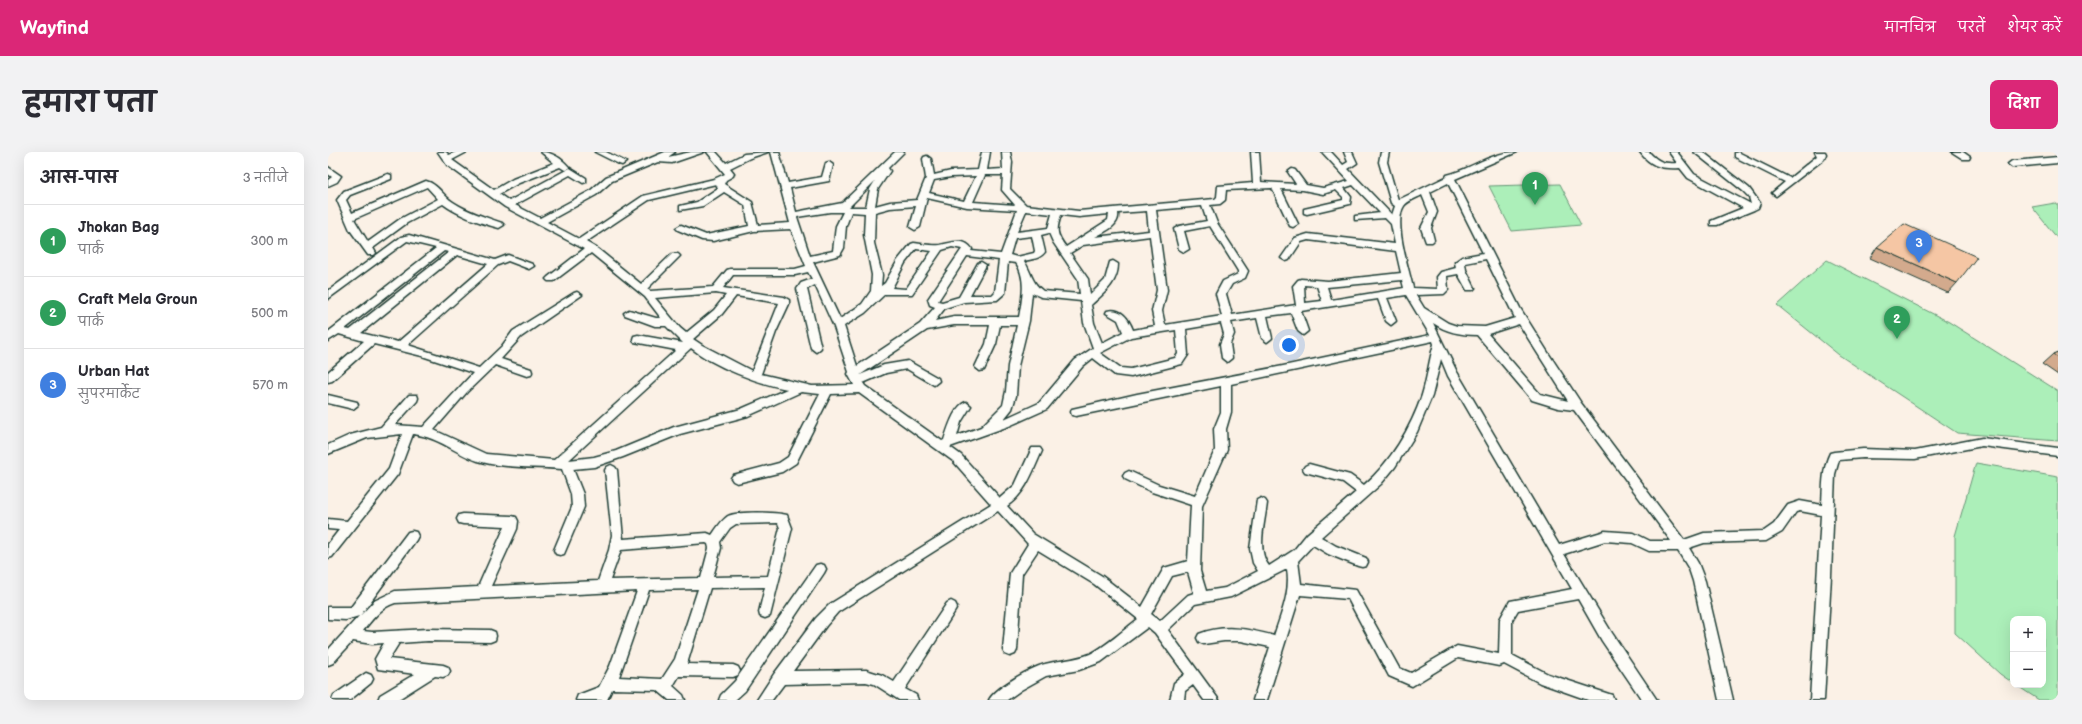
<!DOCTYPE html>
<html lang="hi">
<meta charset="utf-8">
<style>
:root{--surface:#fff;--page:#f2f2f3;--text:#2b2b33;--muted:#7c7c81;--line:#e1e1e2;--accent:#db2777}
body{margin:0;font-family:"Balsamiq Sans","Playpen Sans Deva",sans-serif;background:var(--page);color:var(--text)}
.controls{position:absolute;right:12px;bottom:12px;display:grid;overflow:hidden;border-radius:8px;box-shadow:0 4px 16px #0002}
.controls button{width:36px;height:36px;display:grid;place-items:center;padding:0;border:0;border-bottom:1px solid var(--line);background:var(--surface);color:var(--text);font:20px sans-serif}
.you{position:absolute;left:961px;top:193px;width:14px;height:14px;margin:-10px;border:3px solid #fff;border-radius:50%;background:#1a73e8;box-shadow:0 0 0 6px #1a73e833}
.badge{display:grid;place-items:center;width:26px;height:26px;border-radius:50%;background:var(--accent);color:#fff;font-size:13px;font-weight:700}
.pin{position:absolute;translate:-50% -33px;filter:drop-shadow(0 1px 2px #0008)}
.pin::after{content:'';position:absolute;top:21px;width:14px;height:12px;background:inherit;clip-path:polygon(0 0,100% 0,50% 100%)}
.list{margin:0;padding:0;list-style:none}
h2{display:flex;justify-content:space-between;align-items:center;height:52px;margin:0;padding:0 16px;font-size:17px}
h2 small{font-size:13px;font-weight:400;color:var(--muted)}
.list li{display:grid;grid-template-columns:26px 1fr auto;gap:12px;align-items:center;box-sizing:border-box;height:72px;padding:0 16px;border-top:1px solid var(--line)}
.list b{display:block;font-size:15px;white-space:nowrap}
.list p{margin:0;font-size:13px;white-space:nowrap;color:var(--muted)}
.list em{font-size:13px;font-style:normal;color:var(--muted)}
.map{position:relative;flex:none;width:1730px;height:548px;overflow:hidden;border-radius:8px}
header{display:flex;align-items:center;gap:24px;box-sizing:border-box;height:56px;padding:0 20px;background:var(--accent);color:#fff}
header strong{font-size:19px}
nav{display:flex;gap:22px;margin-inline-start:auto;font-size:14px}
.intro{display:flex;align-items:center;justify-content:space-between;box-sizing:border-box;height:96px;padding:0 24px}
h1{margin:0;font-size:28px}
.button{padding:10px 18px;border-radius:8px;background:var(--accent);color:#fff;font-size:14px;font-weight:700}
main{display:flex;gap:24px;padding:0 24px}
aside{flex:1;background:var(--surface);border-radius:8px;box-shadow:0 4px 16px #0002}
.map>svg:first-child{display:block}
</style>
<header>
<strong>Wayfind</strong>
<nav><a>मानचित्र</a><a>परतें</a><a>शेयर करें</a></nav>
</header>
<div class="intro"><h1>हमारा पता</h1><a class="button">दिशा</a></div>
<main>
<aside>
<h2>आस-पास<small>3 नतीजे</small></h2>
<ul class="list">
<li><span class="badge" style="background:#2e9e5b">1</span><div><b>Jhokan Bag</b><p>पार्क</p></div><em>300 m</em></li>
<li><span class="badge" style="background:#2e9e5b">2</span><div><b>Craft Mela Groun</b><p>पार्क</p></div><em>500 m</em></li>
<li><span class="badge" style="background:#3f7fe0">3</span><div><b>Urban Hat</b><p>सुपरमार्केट</p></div><em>570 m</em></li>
</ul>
</aside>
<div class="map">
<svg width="1730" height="548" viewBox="0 0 1730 548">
<rect width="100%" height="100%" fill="#fbf1e6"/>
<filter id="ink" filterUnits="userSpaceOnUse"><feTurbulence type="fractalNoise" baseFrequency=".025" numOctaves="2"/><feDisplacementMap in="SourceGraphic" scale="8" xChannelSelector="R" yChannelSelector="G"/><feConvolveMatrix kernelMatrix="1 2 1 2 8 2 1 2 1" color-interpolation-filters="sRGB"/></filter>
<g filter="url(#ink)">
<path fill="#acefb9" stroke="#669676" d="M1232,32L1253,73L1184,79L1161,34Z
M1727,51L1730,53V87L1704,55Z
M1499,108L1621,170L1730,239V289L1629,281L1511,203L1449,153Z
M1648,311L1730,325V548H1711L1688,533H1715V467H1685V531L1672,522L1627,481V384Z"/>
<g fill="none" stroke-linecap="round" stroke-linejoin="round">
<defs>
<path id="minor" d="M110,0H118L121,3L128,0H139L124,8L166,38L185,27L226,11L213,0C225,0 234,7 241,15L240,17L237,18L232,15L191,31L171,42L181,49L242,16L258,26V30L255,31L242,23L187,53L212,66L262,39L278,25L337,0H347L340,5L363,0H376L344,11L330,10L284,29L268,43L219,70L251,87L315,44L386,27L397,22L379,0H388L398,11L416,2L440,0L422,6L402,16L406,21L405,24L398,28L396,32L424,50L430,73L462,71L443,0H451L460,31L494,25L498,11L501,10L505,13L501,29L462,36L468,60L514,51L567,0H576L560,16L562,19L550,37L547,54L562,50L589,48L598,26L595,7L596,5L599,4L603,7L606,23L623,19L650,18L654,0H662L659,18L675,17L674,0H682L684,10L682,37L698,53L751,59L887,47L889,45L890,34L925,31L923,0H931L933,30L968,32L960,20L964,17L967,18L978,33L995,36L1021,29L994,0H1003L1015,13L1020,10L1016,0H1024L1029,11L1020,17L1064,63L1067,54L1063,51L1051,10L1053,0H1061L1059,10L1070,48L1118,25L1119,23C1143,17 1163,0 1189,0L1127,27L1192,156L1219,199L1253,251L1356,388L1376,381L1436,379L1446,372L1460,353L1472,349L1494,353C1495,336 1494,317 1502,301L1506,300L1535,297L1587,299L1654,286L1730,296V304L1654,294L1587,307L1535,306L1511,308L1507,322L1503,424L1496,548H1482L1493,363L1472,359L1468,360L1454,380L1438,389L1376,391L1361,396L1370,411L1377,429L1405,548H1391L1365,429L1361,417L1350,399H1321L1304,391L1277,389L1236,402L1284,481L1329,548H1314L1274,489L1250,447L1190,458L1184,468V503L1220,522L1284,543L1286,548H1260L1212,531L1176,512L1171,514L1130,506L1084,534L1061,524L1020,447L972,443L939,548H925L942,495L913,489H896L876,492L871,490L869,486L871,482C896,472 922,477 946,484C953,462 963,440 959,417L903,445L867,452L840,478L891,548H876L865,533L857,539L856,548H842L846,531L857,522L827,481L820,475L773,510L751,518L718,524L693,538L679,548H661C667,536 704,515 717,512C732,508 748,508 762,502C777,495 797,477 810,467L766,432L710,398L694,422L689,498L687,502L682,504L677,502L675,498L682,421L700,392L670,359L510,460L498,474L465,519L538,518L554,523L566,530L619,451L623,449L627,451L629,455L627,459L577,537L588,543L590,548H571L546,532L538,530L456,532L444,548H429L446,522L488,466L502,452L663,352L625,309L531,241L503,242L468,311L454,320L409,331L405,329L403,326L405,323L451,311L460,305L492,242L473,240L420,264L352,282L295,305L266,315L245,317L255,342L256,355L236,402L232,403L228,402L226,398L244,355L243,342L234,317C209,315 173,316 150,309C126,301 113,286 85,282L70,322L4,405L0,406V392L11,378L0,377V367L19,369L61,317L74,282L39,286L0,302V293L22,283L53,275L81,243H89L90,246L89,249L67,273L95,275L145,221L94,204L46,192L4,229L0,230V220L36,189L11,182L0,189V180L108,96L79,89L0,147V139L73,85L81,83L167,108L180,103L204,112L206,114L201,117L180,109L170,113L80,193L151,216L174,194L185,179L246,141L249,140L254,143L193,185L173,207L203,217L204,220L203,223L199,224L167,213L139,240L106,278L158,302L226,308L348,198L306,190L305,187L306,184L310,183L355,191L338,174H327L297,163L296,161L301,158L328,166H333L317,145L263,101L226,129H220L218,127L220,125L256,97L177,55L119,13ZM657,23H675L674,38L687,53L645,50ZM648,24L636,49L601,41L606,28L623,25ZM547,29L542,37L538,55H521ZM1120,31L1155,101L1134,105L1127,110L1128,116L1113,120L1109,125L1110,137L1085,136C1081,117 1065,70 1076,54C1079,49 1089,46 1094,43L1101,60L1093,76L1098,90H1104L1106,88L1103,76L1109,60L1102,40ZM388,32L390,36L369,50L352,54V58L375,54L396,40L417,53L421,74L378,83L353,73L348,76L350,78L374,88L385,89L426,79L463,77L478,114L467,117H402L399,118L385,135L322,139L319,137L352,104L350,102H344L313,132L270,97L258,90L321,48ZM1025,33L1052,61L1027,64V68L1057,66L1063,72L1067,92L980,82L967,86L953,106L958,109L961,108L973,90L980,88L1068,99L1073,121L1000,129L973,127L970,128L965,134L968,153L904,163L898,142L904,132L917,126L920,119L889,71L882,53L892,52L897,48L898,38L944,36L962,74L965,75L970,72L953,37L975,38L995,42L1008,38L1015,45V48L976,57V61L979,62L1022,52L1023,45L1016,36ZM599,46L639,55L689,58L673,102L643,99L644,97C636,85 623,91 612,93C604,94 594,92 586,91L583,92L570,108L557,131L553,134L554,123L546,91L547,60L562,56L588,54L582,75L587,78L592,75ZM874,54L879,69L851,74L846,77L851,97L856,100L861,97L856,79L882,74L910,119V122L895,129L888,142L894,164L837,173L834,159L839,138L828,58ZM698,59L724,62L720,76L689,80ZM819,59L821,79L767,85C776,80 792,74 790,61ZM502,60H515L508,74L505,99L482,104L469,65ZM523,60L537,61L536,83L544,123L543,139L534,152L512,167L485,110L512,103L516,96L518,74ZM781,62L780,68L738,95C728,82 728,78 733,63L751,65ZM721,81L725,90L750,127L752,142L715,139C704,132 703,119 696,109C704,107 712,107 717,100L713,83ZM704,84L707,99L706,101L689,105L682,103L687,86ZM822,84L829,138L824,159L827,174L805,178C801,167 793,155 779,159L778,161L790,168L795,180L774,191L766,171L763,153C776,141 790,131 790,112L785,109L782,110L777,128L762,143L760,127L742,101L755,93ZM624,95L634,97L600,147L602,153L607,155L592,172L529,214L516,174L537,161L557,142H584L614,98ZM588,97L604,99L578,137L564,136L577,111ZM116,99L121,100L22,178L17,177ZM129,103L160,112L70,190L33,181ZM639,104L671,108L667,140L664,143H642L658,113L653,110L650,111L631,145L614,150L610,149ZM1158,107L1187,166L1157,175L1129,174L1120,171L1096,156L1088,143L1116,142L1120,138L1119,124L1130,122L1139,138H1145L1147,136L1138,118L1137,111ZM680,110L688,111C699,127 694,148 691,165H626L607,169L617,156L636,150L669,148L677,141ZM480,120L484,127L473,131L469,137L483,196L488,200L493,196L479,137L487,133L506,175L521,220L520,222L526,233L484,234L433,222L448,180L461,152V148L456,145L395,136L405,123H467ZM1074,128L1076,136L1003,148L999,135ZM976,133L989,134L994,149L977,151ZM388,141L398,143L386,158L358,181L352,176L327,146ZM704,141L713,145L753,149L756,171L765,196L747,208L711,251L676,267L684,257L688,244L690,214L701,169ZM1078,143L1102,183L955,214L809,242L744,257L743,260L744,263L748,264L893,234V260L886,277L887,298L867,344L831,333L801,319L797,321L795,324L797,327L824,340L863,353L860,409L836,416L814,455L774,424L705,382L679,354C698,341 705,319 714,299L712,296H704L687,333L672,346L633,303L622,295L681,274L719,257L755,214L765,206L787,223L803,225L850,213L854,212L860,203L858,177L893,171L896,182L892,192L894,206L899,210L904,206L902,192L906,182L903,170L929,166L934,186L939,190L944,186L939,164L963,161L970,179L975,183L980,179L973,159L1050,147L1058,169L1063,173L1068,169L1059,146ZM408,144L451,151L424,219L374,193L365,187L394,162ZM1105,171C1118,180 1133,183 1149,183L1204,248L1230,256L1246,258L1343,389H1322L1306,381L1277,379L1231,393L1129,220ZM1191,172L1240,249L1212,242L1160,182ZM626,173H662L658,192L647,215L652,219L656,218L668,192L672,173H689L680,214L678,239L675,253L653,275L629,284L633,270L643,254L638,250C626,254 620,277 616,288L614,289L537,234L535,231L558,221L579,217L606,233L611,229L610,226L580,209L556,213L532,223L599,178ZM848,178L850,202L847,206L803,217L793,216L772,201L803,185ZM1105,189L1106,192C1101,209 1099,227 1094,243C1083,276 1062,311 1036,333L1022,323L981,312L977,314L975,317L977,320L1015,330L1028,340L979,382L966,398L941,414C928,398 937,370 939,351L937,348L933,346L929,348L922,397L925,411L930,419L897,436L878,439L872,419L874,354L899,298L898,277L903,260V232ZM363,196C387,215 429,231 459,237L413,257L346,275L288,299L266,305L241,308ZM1113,207L1120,224L1244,437L1182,449L1172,467L1171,502L1129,494L1083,521L1071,516L1028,438L973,432L970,409L985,393L1000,402L1030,414L1034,415L1038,414L1040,410L1038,406L1008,394L993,385L1053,332L1067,315L1089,280L1104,244ZM860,420L866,441L860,443L832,469L823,462L844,424Z
M267,0H278L298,10L294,13L291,12Z
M1312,0H1321C1330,10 1336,12 1349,11L1341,0H1349L1366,22L1423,52L1421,45L1415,39L1366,0H1375L1421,36L1432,51L1430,56L1426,58L1389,73H1383V69L1415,56L1360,26L1352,16C1334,17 1323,15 1312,0Z
M1410,0L1462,26L1489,4L1487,0H1497L1498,2L1496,7L1448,44L1444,41L1457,30L1407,5V1Z
M1624,0H1635L1642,5L1641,7H1635Z
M1730,5V11L1684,15L1680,12L1684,9Z
M0,15L13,24L9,30L0,34V28L4,25L0,22Z
M60,22L63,23V27L22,43L18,48L24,61L98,29C110,32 115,44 125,50C140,60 157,65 174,71L176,73L171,76C152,71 131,64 115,52L79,71L45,96L48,101L46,103H40L22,78L9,48L16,39ZM99,35L110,47L72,67L40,90L26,67Z
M0,243L29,250L30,253L25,257L0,251Z
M283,313L287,315L289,318L295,387L379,381L384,383C389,376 393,369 400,364C410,359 448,360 459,363L464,376L442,464L437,466L432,464L431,460L437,435L382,436L359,512L405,513L410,515L412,519L410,523L405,525L351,524L345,534L355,543L357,548H341L329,538L284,537L279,548H248L250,543L271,535L282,514L309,439L67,451C53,455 44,468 35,479L44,480L100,477L162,478L167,480L168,484L167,488L162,490L100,489L71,491L61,507L115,513L120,515L122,519L120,523L115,525L107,524L69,548H50L52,543L87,522L50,517L47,507L56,491L44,492L25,489L5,511L0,513V498L31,464L18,468L0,467V455H23L80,380L84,379L88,380L90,384L88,388L32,464L46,449L67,439L150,435L177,374L135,372L131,371L129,367L131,363L135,362L184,364L188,365L190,369L189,377L163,434L270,429L281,398L284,383L277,318L279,315ZM450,371L452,376L440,424L385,425L393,396L392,390L402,376L408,372ZM378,391L380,392L381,396L373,426L282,428L293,398ZM370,437L347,507L334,527L291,525L321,438Z
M492,412L496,413L498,417L496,421L417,539L407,548H391L393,543L407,529L488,413Z
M38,521L43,523L45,527L43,531L22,548H4L6,543Z"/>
</defs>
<use href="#minor" stroke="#1f3d34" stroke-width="3"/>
<use href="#minor" fill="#fdfcf7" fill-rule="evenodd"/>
</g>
<path fill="#d3aa8d" stroke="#1f3d34" d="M1549,95L1629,131L1620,141L1542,106Z
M1730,200V223L1714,212L1725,202Z"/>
<path fill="#f5c6a4" stroke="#1f3d34" d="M1576,72L1649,105L1629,131L1549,95Z
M1730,200V206L1725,202Z"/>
</g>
</svg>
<div class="controls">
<button>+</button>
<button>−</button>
</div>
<div class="you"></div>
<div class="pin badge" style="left:1207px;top:53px;background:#2e9e5b">1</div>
<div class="pin badge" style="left:1569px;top:187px;background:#2e9e5b">2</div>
<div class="pin badge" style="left:1591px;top:111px;background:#3f7fe0">3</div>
</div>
</main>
